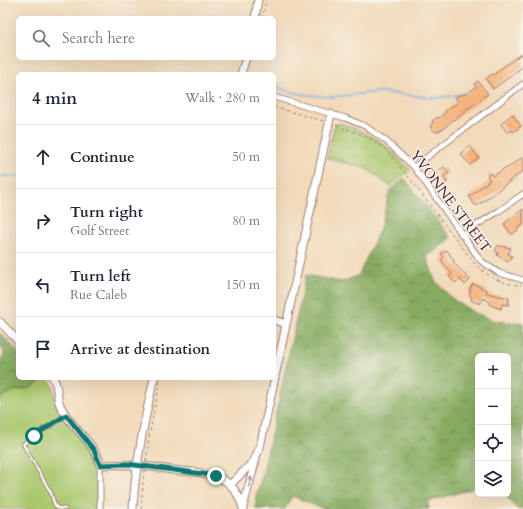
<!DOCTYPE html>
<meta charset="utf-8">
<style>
:root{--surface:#fff;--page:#f6f6f7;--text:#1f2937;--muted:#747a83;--line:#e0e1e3}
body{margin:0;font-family:Cardo,serif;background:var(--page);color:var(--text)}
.controls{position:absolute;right:12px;bottom:12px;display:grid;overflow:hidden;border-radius:6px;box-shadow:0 4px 16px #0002}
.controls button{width:36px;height:36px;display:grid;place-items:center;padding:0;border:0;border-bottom:1px solid var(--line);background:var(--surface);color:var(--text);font:20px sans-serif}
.stop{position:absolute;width:12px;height:12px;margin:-9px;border:3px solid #0f766e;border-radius:50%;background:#fff}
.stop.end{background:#0f766e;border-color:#fff;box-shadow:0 1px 4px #0008}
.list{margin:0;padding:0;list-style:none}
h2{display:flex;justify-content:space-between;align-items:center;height:52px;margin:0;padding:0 16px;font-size:17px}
h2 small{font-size:13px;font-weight:400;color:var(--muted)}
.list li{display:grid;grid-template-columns:26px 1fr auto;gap:12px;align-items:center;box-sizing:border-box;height:64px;padding:0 16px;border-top:1px solid var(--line)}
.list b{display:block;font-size:15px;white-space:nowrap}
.list p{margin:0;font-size:13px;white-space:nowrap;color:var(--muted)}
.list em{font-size:13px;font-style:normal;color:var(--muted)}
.icon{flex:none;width:22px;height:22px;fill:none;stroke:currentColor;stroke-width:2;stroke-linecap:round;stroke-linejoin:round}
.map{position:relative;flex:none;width:523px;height:509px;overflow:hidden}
.search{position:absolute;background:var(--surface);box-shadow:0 4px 16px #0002;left:16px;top:16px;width:260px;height:44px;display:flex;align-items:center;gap:10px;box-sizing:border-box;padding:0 14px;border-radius:6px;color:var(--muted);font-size:15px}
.panel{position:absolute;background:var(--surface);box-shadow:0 4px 16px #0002;left:16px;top:72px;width:260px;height:308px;border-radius:6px}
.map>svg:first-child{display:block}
</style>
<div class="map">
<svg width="523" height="509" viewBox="0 0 523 509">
<defs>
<pattern id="forest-crowns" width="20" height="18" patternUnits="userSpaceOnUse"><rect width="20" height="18" fill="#87ac61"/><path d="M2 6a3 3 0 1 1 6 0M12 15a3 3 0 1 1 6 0" fill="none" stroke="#708b50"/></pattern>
<pattern id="park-crowns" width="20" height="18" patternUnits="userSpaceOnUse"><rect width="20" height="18" fill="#aac76e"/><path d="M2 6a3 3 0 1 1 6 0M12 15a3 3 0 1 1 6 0" fill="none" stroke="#94aa5f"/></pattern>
</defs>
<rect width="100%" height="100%" fill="#f7f3e8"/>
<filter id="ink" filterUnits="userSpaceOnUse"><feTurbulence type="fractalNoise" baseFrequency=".025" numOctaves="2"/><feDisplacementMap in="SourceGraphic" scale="8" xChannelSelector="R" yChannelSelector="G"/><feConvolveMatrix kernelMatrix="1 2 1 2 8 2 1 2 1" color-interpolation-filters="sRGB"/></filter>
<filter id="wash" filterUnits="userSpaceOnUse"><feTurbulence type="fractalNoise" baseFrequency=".012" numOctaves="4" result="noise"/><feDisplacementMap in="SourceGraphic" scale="16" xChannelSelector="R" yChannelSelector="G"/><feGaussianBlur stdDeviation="0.9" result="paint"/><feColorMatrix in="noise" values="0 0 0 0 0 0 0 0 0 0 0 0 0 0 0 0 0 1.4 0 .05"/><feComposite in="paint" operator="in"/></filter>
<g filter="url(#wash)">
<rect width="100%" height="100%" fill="#f2daba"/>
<path fill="#aac76e" stroke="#7a734c" d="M41,378H47L52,384L57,407L93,457L97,469L96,509H0V398L13,391L31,388L42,380Z"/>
<path fill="url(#forest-crowns)" stroke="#686646" d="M404,178L451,238L427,257L435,281L454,300L473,312L494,321L523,323V509H517L504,494H508V356H478V487L427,502L429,509H324L292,496L285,509H256V495L262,477L306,275L342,282L359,275L380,229L390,190Z
M0,333L18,351V378H41L43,379L31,388L13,391L0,398V361L4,355V352L0,345Z"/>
<path fill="url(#park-crowns)" stroke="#7a734c" d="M339,123C371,133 388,145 410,170L390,186L367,169L327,158L334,127Z"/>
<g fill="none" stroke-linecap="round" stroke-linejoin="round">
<path stroke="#6cabdf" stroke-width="1.5" d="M274,86L291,92L308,95L331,97L380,92L435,98L466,94
M0,176H18"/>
</g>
<g id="blocks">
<path fill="#f5b27b" d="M521,54L523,56V66L510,77L508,78L493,89L486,79L492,74L493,75Z
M478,81L488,94L469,108V107L455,120L454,119L442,130V129L437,132H435L430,126L433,123L432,121L438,117L439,118L446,112L445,111L458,102L455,98L459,95H462L465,93L466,94L476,87L474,84Z
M512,114L521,126L513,132L511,130L508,133L501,124Z
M470,146L479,158L470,165L461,154Z
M523,157V171L484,201L476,206L469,197L490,180L487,176L490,173L493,176L505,168L506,169Z
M444,167L449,173L443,177L447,182L442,186L435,176L438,171Z
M523,209V225L517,229L518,230L513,234H511L504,224L513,216V217Z
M498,245L502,247V246L511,248L508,254L512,256L508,262L497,255L498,253L495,251Z
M447,250L454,261L453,262L470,280L465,285L460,279L455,283L449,276L452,274L441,260L444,257L441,254Z
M473,284L487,290L486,293L509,298L508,305L502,304L501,309L490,305V302L483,298L480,304L471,300L472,297L469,295L471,292L469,291Z"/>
</g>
</g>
<g filter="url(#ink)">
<use href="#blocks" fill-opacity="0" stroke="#9e7c72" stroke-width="1"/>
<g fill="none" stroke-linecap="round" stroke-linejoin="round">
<defs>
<path id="lane" d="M64,416L51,426L45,428L23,444L51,493L54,503L57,508L65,509"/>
<path id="street" d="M274,97L345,118L365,126L386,141L414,167L481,261L499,273L523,280
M414,167L523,84
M461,235L499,211L523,194
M100,465V509"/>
<path id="secondary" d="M255,18L258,0
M241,74L246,58
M274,320L286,324
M0,322L18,341
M53,378C59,387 56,396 60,405C69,427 94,440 100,465C127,463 153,467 180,471C194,472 210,473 222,479C233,485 240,497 243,509
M230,485L254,461L260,447L331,114
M243,507L256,459
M133,509C135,465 144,421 154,378"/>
</defs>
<use href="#lane" stroke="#9e7c72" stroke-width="4.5"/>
<use href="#street" stroke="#9e7c72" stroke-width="7"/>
<use href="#secondary" stroke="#9e7c72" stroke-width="9"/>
<path stroke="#9e7c72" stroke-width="1" stroke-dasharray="3 3" stroke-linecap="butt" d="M262,18L266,0
M274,107L323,121
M336,125L360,134L371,139L385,149L400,166L475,264C487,276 503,285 521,285
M146,461L150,431L161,378
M141,509L144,472"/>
<use href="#lane" stroke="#fff" stroke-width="2.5"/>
<use href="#street" stroke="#fff" stroke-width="5"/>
<use href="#secondary" stroke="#fff" stroke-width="7"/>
</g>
<defs><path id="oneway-solid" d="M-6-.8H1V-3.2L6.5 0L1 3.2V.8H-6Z"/></defs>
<use fill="#ae9aa0" href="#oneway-solid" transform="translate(250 482) rotate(-75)"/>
</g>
<g fill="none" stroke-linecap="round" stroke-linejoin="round" filter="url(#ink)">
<path stroke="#0f766e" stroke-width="5" d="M34,436L66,415L94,450L100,465L127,464L204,474L216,476"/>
</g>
<g text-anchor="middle" stroke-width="3" stroke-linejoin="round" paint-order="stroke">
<g font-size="14" fill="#4a1f2b" stroke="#f7f3e8">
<text transform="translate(451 201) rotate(53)" y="5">YVONNE STREET</text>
</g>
</g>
</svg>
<div class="controls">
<button>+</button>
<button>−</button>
<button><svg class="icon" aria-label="locate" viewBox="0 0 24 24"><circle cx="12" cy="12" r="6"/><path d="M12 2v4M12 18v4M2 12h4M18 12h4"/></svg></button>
<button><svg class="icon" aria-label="layers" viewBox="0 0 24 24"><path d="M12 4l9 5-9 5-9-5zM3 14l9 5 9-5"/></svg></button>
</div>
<div class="stop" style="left:34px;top:436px"></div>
<div class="stop end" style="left:216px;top:476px"></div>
<div class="search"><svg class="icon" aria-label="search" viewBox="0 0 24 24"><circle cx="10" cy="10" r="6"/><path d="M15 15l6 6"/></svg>Search here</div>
<section class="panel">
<h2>4 min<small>Walk · 280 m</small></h2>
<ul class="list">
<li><svg class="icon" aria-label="ahead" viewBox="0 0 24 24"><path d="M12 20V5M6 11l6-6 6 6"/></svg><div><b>Continue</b></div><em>50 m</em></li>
<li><svg class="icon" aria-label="right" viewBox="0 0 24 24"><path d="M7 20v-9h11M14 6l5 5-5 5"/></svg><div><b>Turn right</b><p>Golf Street</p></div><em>80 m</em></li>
<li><svg class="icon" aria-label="left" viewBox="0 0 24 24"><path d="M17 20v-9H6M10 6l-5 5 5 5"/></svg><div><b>Turn left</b><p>Rue Caleb</p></div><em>150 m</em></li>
<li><svg class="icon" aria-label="arrive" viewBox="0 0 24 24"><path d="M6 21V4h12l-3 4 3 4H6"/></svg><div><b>Arrive at destination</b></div></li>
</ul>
</section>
</div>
